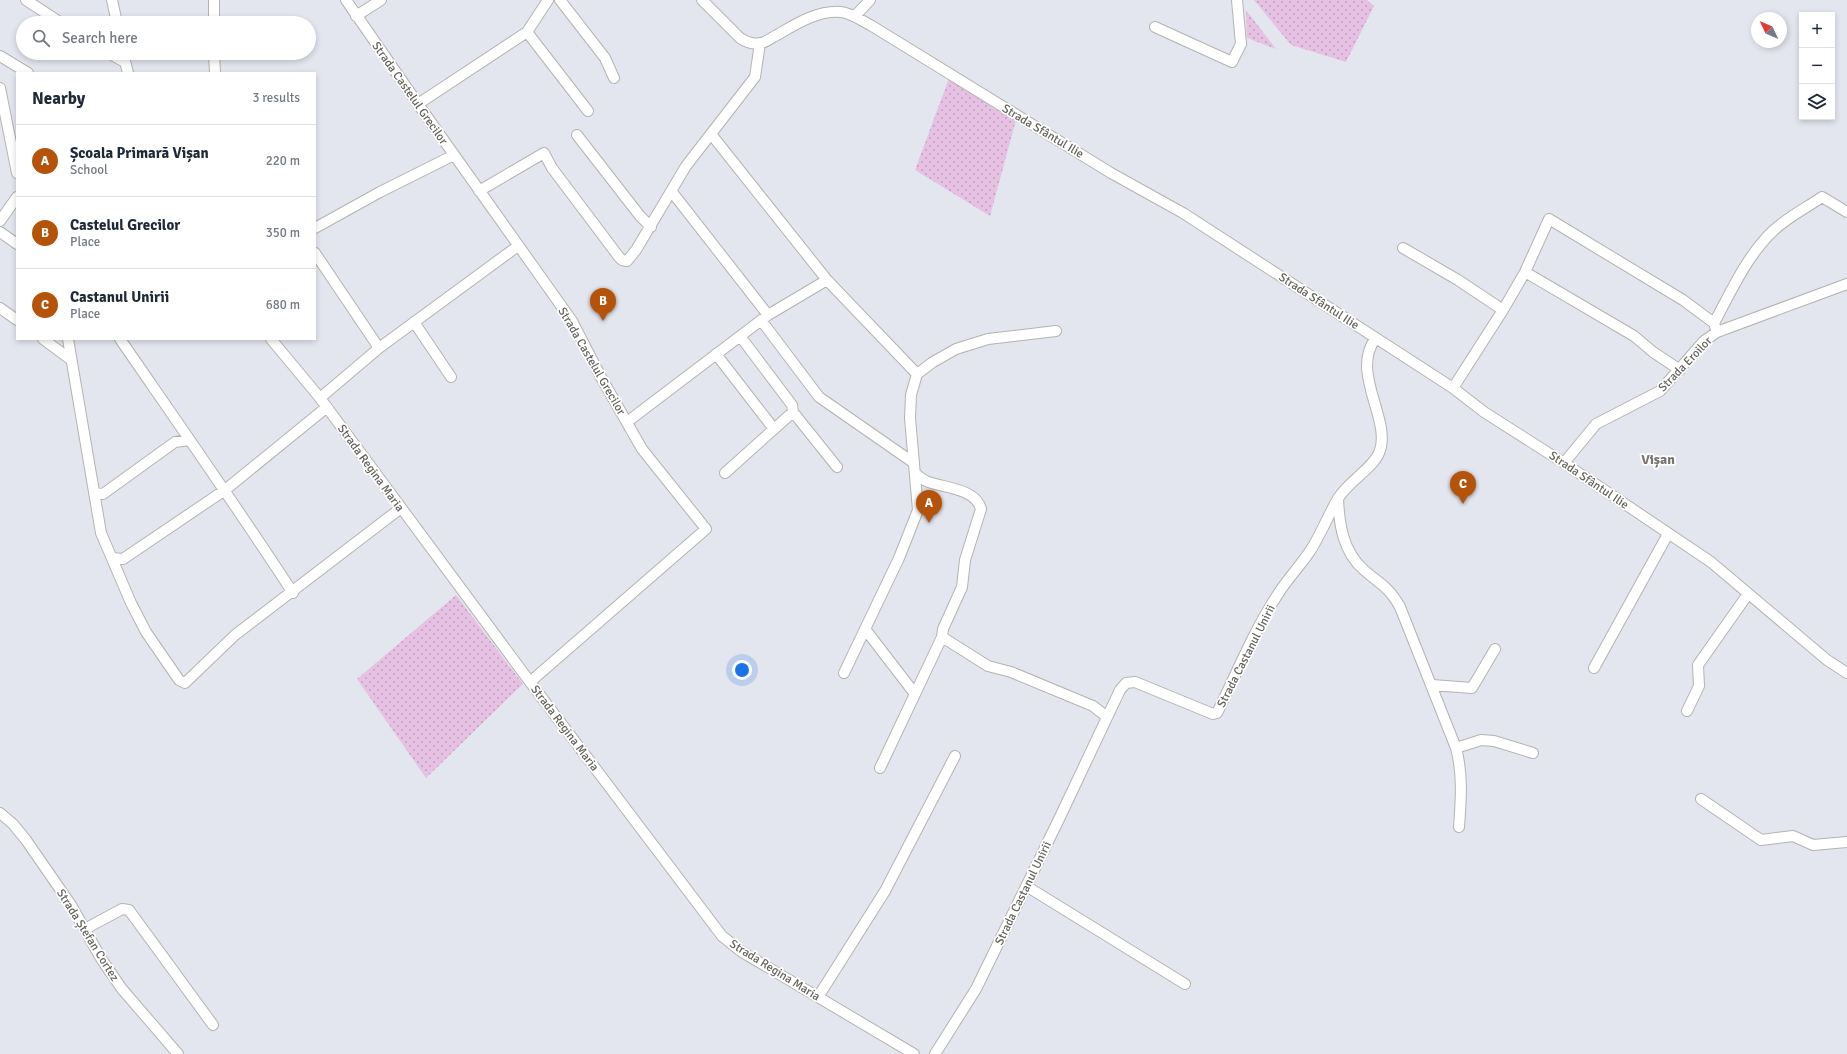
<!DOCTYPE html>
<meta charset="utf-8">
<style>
:root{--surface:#fff;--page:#f6f6f7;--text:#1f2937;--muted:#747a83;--line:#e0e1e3;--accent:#b45309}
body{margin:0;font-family:Signika,sans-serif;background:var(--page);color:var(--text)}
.controls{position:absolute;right:12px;top:12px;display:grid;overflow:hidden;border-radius:0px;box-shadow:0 2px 6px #0003}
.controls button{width:36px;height:36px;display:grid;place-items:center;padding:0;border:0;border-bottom:1px solid var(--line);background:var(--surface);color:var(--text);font:20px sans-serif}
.compass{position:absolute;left:1751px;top:12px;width:36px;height:36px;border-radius:50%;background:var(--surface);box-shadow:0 2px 6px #0003;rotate:314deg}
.you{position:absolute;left:742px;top:670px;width:14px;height:14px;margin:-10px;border:3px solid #fff;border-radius:50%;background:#1a73e8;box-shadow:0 0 0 6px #1a73e833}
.badge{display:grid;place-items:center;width:26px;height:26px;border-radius:50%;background:var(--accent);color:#fff;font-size:13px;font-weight:700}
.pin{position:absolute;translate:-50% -33px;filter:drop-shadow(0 1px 2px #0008)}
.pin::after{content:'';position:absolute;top:21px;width:14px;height:12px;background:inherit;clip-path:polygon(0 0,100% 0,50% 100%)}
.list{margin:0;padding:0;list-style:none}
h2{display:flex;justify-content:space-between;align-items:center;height:52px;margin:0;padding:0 16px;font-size:17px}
h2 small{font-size:13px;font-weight:400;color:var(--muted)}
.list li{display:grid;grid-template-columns:26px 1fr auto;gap:12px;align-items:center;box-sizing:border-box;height:72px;padding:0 16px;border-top:1px solid var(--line)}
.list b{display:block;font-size:15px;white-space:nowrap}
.list p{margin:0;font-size:13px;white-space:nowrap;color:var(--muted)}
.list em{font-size:13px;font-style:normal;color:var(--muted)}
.icon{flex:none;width:22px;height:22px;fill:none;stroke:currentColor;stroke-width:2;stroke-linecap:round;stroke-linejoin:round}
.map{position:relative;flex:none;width:1847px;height:1054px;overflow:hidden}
.search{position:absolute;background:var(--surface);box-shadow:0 2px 6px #0003;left:16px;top:16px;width:300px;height:44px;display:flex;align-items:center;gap:10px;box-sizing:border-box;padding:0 14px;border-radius:22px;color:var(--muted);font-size:15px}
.panel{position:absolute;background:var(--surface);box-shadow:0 2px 6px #0003;left:16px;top:72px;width:300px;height:268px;border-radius:0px}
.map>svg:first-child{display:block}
</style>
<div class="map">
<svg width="1847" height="1054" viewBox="0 0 1847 1054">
<defs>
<pattern id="green-dots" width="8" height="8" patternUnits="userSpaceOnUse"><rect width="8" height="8" fill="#e6c1e3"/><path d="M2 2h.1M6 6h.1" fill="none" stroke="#bea0bb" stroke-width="1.8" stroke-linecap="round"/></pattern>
</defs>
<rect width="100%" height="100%" fill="#e4e6ef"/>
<path fill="url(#green-dots)" d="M1254,0H1367L1374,6L1346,62L1291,45Z
M1246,10L1276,49L1247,38Z
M949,78L1016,120L990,216L915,170Z
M456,595L523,684L426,778L357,679Z"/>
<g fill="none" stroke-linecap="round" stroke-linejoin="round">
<defs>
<path id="minor" d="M26,0L61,23
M112,0L117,23
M214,0V23
M346,0L418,104L572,321L602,379L642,449L706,529L530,682
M560,0L605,58L614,78
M702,0L740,38C746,42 753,45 761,43C767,42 772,37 777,35C796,24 818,10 841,12C852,13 862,21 872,26L1111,173L1183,213L1453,388L1484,412L1564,463L1711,562L1827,660L1847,673
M356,16L381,0
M855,16L870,0
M1155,27L1232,62L1241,44L1237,0
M527,32L588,111
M108,53L125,62
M123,53L128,73
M214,53L215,73
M0,56L28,73
M0,88L17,173
M418,104L527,32L548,0
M711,134L827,280L917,374
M577,135L640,216L651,227
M479,191L544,153L552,168L619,257L622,260L627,261L636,250L686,166L755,77L760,43
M672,192L768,315
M0,221L17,197
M315,228L380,192L454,155
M0,232L17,244
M1403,248L1458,280L1503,310
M315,253L379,348L320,398
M1525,272L1634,336L1653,352L1680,370
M0,308L17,320
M761,320L819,397L914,463
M414,322L451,377
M1716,330L1714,323C1731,292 1747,255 1774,230C1788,217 1806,208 1822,197L1847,212
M43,339L70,359
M68,339L101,533L131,603L146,632L179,680L185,683L235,635L401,508
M120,339C178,423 237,507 293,593
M271,339L320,398L530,682L722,936L742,952L914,1054
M379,348L518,246
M716,354L774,429
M1453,388L1503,310L1525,272L1549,219L1683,300L1714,323
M793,412L837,467
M627,422L768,315L827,280
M1564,463L1596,424L1660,391L1704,341L1717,332L1847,284
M725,473L793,412L792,405L740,336
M94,493L103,494L175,442L189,440
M1338,498C1339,524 1343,552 1364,570C1380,584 1389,587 1400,607L1456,748
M112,558L123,559L225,490L327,407
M865,629L915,694
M942,637L988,666L1011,672L1093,706L1107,717
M1594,668L1668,534
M844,673L899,558L918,510L910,418L911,395L917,374L933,362L956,349L988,339L1056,331
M1432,685L1472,688L1495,649
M1687,711L1699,686L1698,665L1748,594
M880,768L942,637L943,629L962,587L965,560L981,509C976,488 942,488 926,481C922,479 918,476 915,473
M1701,799L1761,840L1793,836L1813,845L1847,842
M0,813L13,824L26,840L71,905L102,960L122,989L178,1054
M1459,827C1461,800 1463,774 1456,748L1481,740L1494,741L1533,753
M1026,887L1031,889L1185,984
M85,929L122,909L129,910L213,1025
M818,997L885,891L955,756
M935,1054L976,989L1060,817L1120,690L1126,683L1135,682L1213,714L1217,713C1237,673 1253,632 1278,594C1288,578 1302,564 1312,548C1322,532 1329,513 1339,497C1349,481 1372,469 1379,453C1393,421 1349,372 1376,338"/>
</defs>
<use href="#minor" stroke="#b4b3ad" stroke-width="12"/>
<use href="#minor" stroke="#fff" stroke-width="10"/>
</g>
<g text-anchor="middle" stroke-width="3.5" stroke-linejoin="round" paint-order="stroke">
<g font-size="12" fill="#65625c" stroke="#fff">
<text transform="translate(410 93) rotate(55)" y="4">Strada Castelul Grecilor</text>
<text transform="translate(1043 131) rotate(31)" y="4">Strada Sfântul Ilie</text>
<text transform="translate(1319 301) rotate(33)" y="4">Strada Sfântul Ilie</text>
<text transform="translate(592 361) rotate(60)" y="4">Strada Castelul Grecilor</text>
<text transform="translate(1685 364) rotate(-46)" y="4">Strada Eroilor</text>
<text transform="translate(371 468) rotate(54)" y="4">Strada Regina Maria</text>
<text transform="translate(1589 480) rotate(34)" y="4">Strada Sfântul Ilie</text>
<text transform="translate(1246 656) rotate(-63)" y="4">Strada Castanul Unirii</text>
<text transform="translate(565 728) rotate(53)" y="4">Strada Regina Maria</text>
<text transform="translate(1023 893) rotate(-64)" y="4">Strada Castanul Unirii</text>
<text transform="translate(88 935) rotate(58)" y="4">Strada Ștefan Cortez</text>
<text transform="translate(775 970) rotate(32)" y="4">Strada Regina Maria</text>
</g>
<g font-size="14" font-weight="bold" fill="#77736d" stroke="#fff">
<text x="1658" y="464">Vișan</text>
</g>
</g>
</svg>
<div class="controls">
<button>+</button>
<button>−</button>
<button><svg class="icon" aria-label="layers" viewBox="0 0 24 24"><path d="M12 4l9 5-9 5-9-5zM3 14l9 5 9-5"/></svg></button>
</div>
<svg class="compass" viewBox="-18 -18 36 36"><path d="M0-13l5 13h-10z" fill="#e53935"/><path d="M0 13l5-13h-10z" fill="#747a83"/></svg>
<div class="you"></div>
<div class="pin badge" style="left:929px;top:523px">A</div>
<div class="pin badge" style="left:603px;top:321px">B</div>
<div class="pin badge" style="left:1463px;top:504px">C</div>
<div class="search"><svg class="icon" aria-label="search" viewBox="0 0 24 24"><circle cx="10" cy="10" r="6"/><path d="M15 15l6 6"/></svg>Search here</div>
<section class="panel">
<h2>Nearby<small>3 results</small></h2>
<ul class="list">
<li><span class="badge">A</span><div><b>Școala Primară Vișan</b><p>School</p></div><em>220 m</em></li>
<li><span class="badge">B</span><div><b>Castelul Grecilor</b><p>Place</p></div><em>350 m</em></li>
<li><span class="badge">C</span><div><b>Castanul Unirii</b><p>Place</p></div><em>680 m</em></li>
</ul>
</section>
</div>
